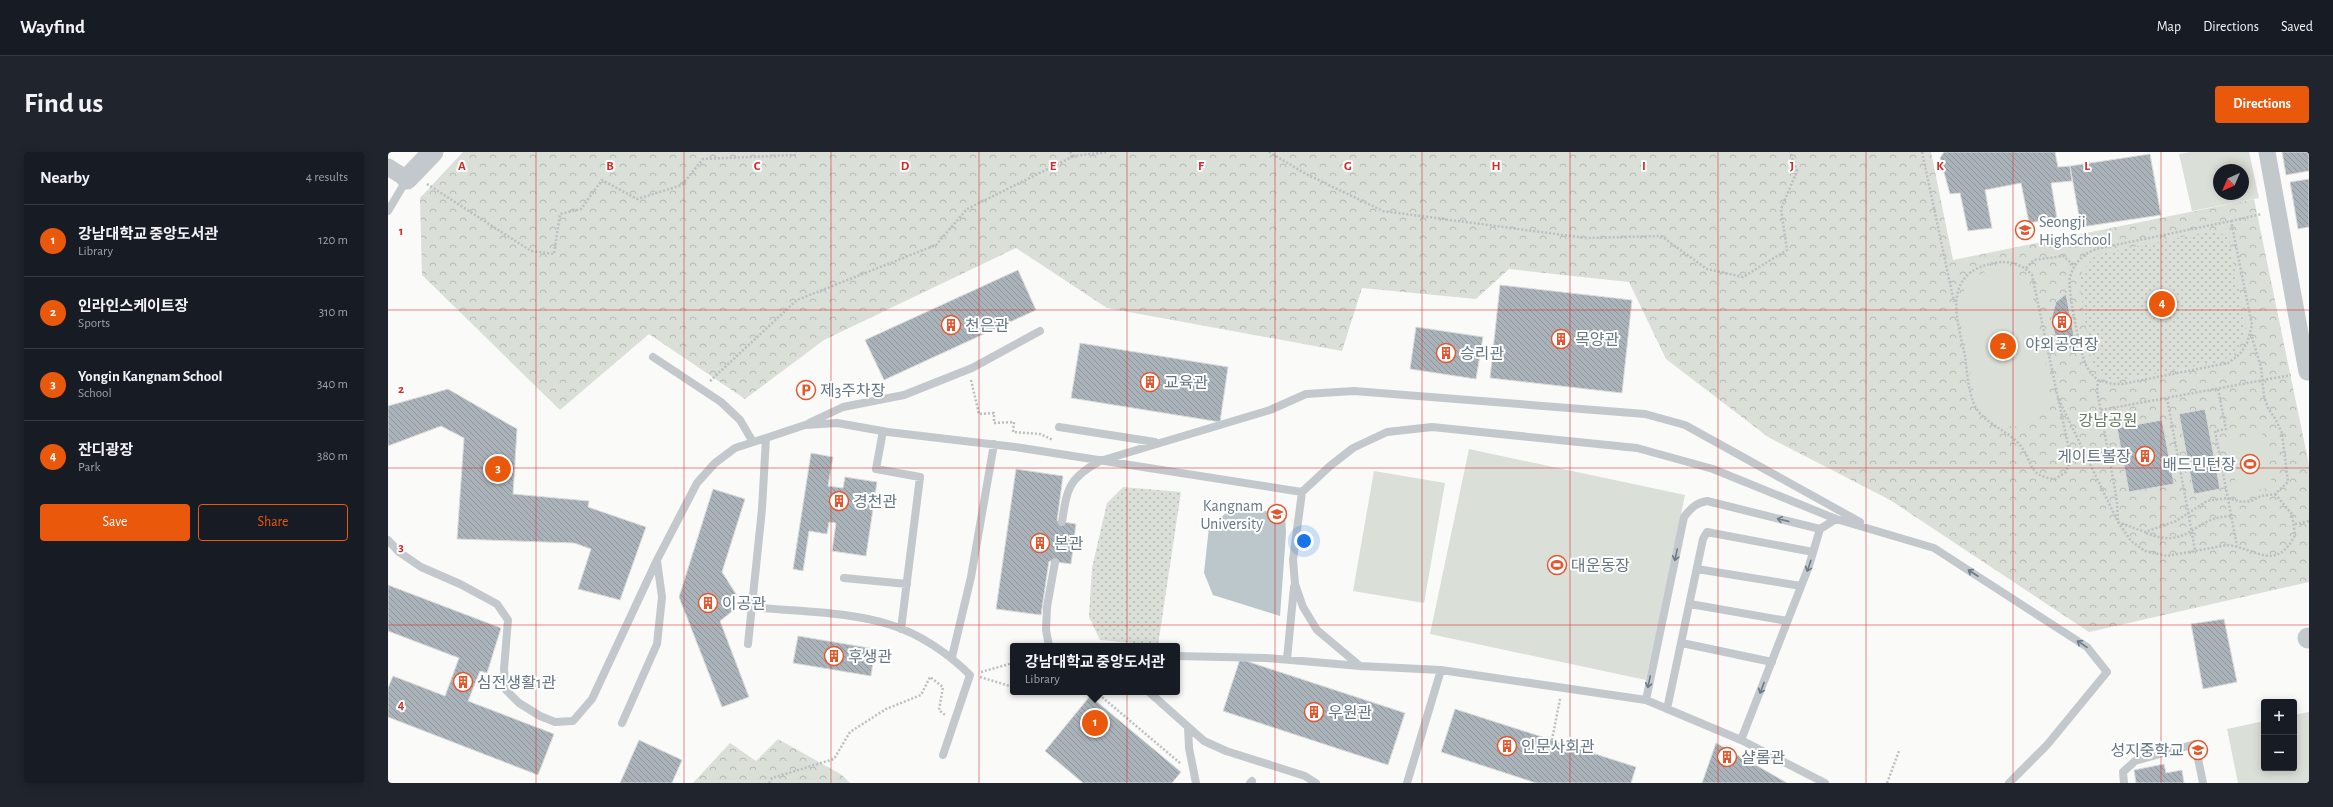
<!DOCTYPE html>
<meta charset="utf-8">
<style>
:root{--surface:#171b24;--page:#20242c;--text:#f1f3f6;--muted:#9ea1a6;--line:#363941;--accent:#ea580c}
body{margin:0;font-family:"Alegreya Sans","Noto Sans KR",sans-serif;background:var(--page);color:var(--text)}
.controls{position:absolute;right:12px;bottom:12px;display:grid;overflow:hidden;border-radius:4px;box-shadow:0 2px 10px #0003}
.controls button{width:36px;height:36px;display:grid;place-items:center;padding:0;border:0;border-bottom:1px solid var(--line);background:var(--surface);color:var(--text);font:20px sans-serif}
.compass{position:absolute;left:1825px;top:12px;width:36px;height:36px;border-radius:50%;background:var(--surface);box-shadow:0 2px 10px #0003;rotate:224deg}
.you{position:absolute;left:916px;top:389px;width:14px;height:14px;margin:-10px;border:3px solid #fff;border-radius:50%;background:#1a73e8;box-shadow:0 0 0 6px #1a73e833}
.badge{display:grid;place-items:center;width:26px;height:26px;border-radius:50%;background:var(--accent);color:#fff;font-size:13px;font-weight:700}
.pin{position:absolute;translate:-50% -50%;border:2px solid #fff;box-shadow:0 1px 4px #0006}
.popup{position:absolute;left:622px;top:491px;width:170px;height:52px;box-sizing:border-box;display:grid;place-content:center;border-radius:4px;background:var(--surface);filter:drop-shadow(0 1px 3px #0005);font-size:13px;white-space:nowrap;color:var(--muted)}
.popup b{font-size:15px;color:var(--text)}
.popup::after{content:'';position:absolute;left:50%;top:100%;margin-left:-8px;border:8px solid transparent;border-top-color:var(--surface)}
.list{margin:0;padding:0;list-style:none}
h2{display:flex;justify-content:space-between;align-items:center;height:52px;margin:0;padding:0 16px;font-size:17px}
h2 small{font-size:13px;font-weight:400;color:var(--muted)}
.list li{display:grid;grid-template-columns:26px 1fr auto;gap:12px;align-items:center;box-sizing:border-box;height:72px;padding:0 16px;border-top:1px solid var(--line)}
.list b{display:block;font-size:15px;white-space:nowrap}
.list p{margin:0;font-size:13px;white-space:nowrap;color:var(--muted)}
.list em{font-size:13px;font-style:normal;color:var(--muted)}
.actions{display:flex;gap:8px;padding:12px 16px}
.actions a{flex:1;padding:9px 0;border:1px solid var(--accent);border-radius:4px;text-align:center;font-size:14px;color:var(--accent)}
.actions .main{background:var(--accent);color:#fff}
.map{position:relative;flex:none;width:1921px;height:631px;overflow:hidden;border-radius:4px}
header{display:flex;align-items:center;gap:24px;box-sizing:border-box;height:56px;padding:0 20px;background:var(--surface);border-bottom:1px solid var(--line)}
header strong{font-size:19px}
nav{display:flex;gap:22px;margin-inline-start:auto;font-size:14px}
.intro{display:flex;align-items:center;justify-content:space-between;box-sizing:border-box;height:96px;padding:0 24px}
h1{margin:0;font-size:28px}
.button{padding:10px 18px;border-radius:4px;background:var(--accent);color:#fff;font-size:14px;font-weight:700}
main{display:flex;gap:24px;padding:0 24px}
aside{flex:1;background:var(--surface);border-radius:4px;box-shadow:0 2px 10px #0003}
.map>svg:first-child{display:block}
</style>
<header>
<strong>Wayfind</strong>
<nav><a>Map</a><a>Directions</a><a>Saved</a></nav>
</header>
<div class="intro"><h1>Find us</h1><a class="button">Directions</a></div>
<main>
<aside>
<h2>Nearby<small>4 results</small></h2>
<ul class="list">
<li><span class="badge">1</span><div><b>강남대학교 중앙도서관</b><p>Library</p></div><em>120 m</em></li>
<li><span class="badge">2</span><div><b>인라인스케이트장</b><p>Sports</p></div><em>310 m</em></li>
<li><span class="badge">3</span><div><b>Yongin Kangnam School</b><p>School</p></div><em>340 m</em></li>
<li><span class="badge">4</span><div><b>잔디광장</b><p>Park</p></div><em>380 m</em></li>
</ul>
<div class="actions"><a class="main">Save</a><a>Share</a></div>
</aside>
<div class="map">
<svg width="1921" height="631" viewBox="0 0 1921 631">
<defs>
<pattern id="forest-crowns" width="20" height="18" patternUnits="userSpaceOnUse"><rect width="20" height="18" fill="#dadfd7"/><path d="M2 6a3 3 0 1 1 6 0M12 15a3 3 0 1 1 6 0" fill="none" stroke="#b4b9b4"/></pattern>
<pattern id="park-dots" width="8" height="8" patternUnits="userSpaceOnUse"><rect width="8" height="8" fill="#dadfd7"/><path d="M2 2h.1M6 6h.1" fill="none" stroke="#b4b9b4" stroke-width="1.8" stroke-linecap="round"/></pattern>
<pattern id="building-back-hatch" width="6" height="6" patternUnits="userSpaceOnUse"><rect width="6" height="6" fill="#aab3b9"/><path d="M-1 5l2 2M0 0l6 6M5-1l2 2" fill="none" stroke="#8e969c"/></pattern>
</defs>
<rect width="100%" height="100%" fill="#fafaf8"/>
<path fill="url(#forest-crowns)" d="M75,0H1543L1565,108L1866,47L1921,313V430L1701,480L1502,348L1380,285L1278,207L1241,130L1121,117L1088,147L974,136L954,199L719,156L628,96L436,188L357,247L261,182L172,258L34,123L32,46Z
M390,587L454,623L462,631H305L342,591L368,609Z"/>
<path fill="url(#park-dots)" d="M1823,79L1833,81L1841,87L1858,174L1854,189L1845,203L1831,210L1724,229L1713,224L1704,213L1691,131L1694,120L1707,103Z
M735,335L793,340L770,493L712,488L701,465L704,416L719,351Z"/>
<path fill="#dadfd7" fill-rule="evenodd" d="M1802,0H1861L1871,46L1804,59L1791,2ZM1831,18H1855V42H1831Z
M1608,117C1621,117 1634,124 1641,135C1646,143 1646,156 1648,165C1652,187 1658,209 1661,231C1662,237 1661,244 1660,249C1649,286 1605,279 1588,251L1570,156L1575,140L1582,130L1594,121Z
M1874,282L1885,335L1850,342L1839,288Z
M1081,297L1297,343L1258,528L1042,482Z
M986,319L1057,331L1036,451L965,439Z
M1921,560V631H1850L1839,577L1876,569V616H1906V563Z"/>
<path fill="#bbc7cb" d="M842,358L897,360L898,381L892,464L825,443L816,421L821,375Z"/>
<path fill="url(#building-back-hatch)" stroke="#dcdcda" d="M1556,0H1667L1670,15L1682,14L1684,29L1663,31L1669,66L1641,71L1633,31L1597,38L1604,76L1580,79L1572,41L1562,42L1552,6Z
M1894,0H1921V19L1898,23Z
M1762,2L1773,63L1693,75L1682,14Z
M1921,27V75L1910,77L1902,30Z
M630,118L648,158L496,228L477,188Z
M1112,133L1244,148L1234,241L1102,226Z
M1678,142L1689,200L1677,195L1668,187L1665,175L1664,164L1668,150Z
M1028,175L1095,185L1088,227L1022,217Z
M692,191L840,215L832,270L683,246Z
M60,237L129,277L125,342L201,349L200,355L258,375L232,448L190,437L203,397L186,391L69,387L76,286L53,274L0,294V254Z
M1817,257L1832,337L1806,342L1791,262Z
M1774,268L1786,332L1741,340L1729,276Z
M423,301L445,305L440,334L455,336L457,325L489,330L478,404L444,399L448,371L441,370L439,382L421,379L415,419L405,417Z
M628,317L675,324L669,369L688,372L683,412L661,409L653,463L608,457Z
M325,337L357,347L334,420L348,442L347,457L332,469L361,545L334,555L291,445Z
M0,433L113,476L99,521L92,519L80,549L166,582L150,623L0,565V536L5,524L57,544L71,506L0,479Z
M1836,467L1849,530L1815,537L1803,472Z
M410,484L487,497L483,524L405,511Z
M852,507L1017,561L1000,613L835,559Z
M702,544L793,620L784,631H695L657,599Z
M1067,557L1248,615L1243,631H1148L1053,600Z
M251,588L294,608L284,631H232Z
M1328,591L1380,620L1399,631H1314Z
M1776,612L1778,621L1794,618L1796,631H1748L1746,618Z"/>
<g fill="none" stroke-linecap="round" stroke-linejoin="round">
<path stroke="#bbbfc2" stroke-width="2.5" stroke-dasharray="2 2" stroke-linecap="butt" d="M682,0L686,4L720,0
M881,0L918,22L995,59L1198,86L1273,84L1319,117L1355,125L1399,98L1393,57L1409,19L1402,0
M1534,0L1566,150
M39,32L143,99L166,102L172,62L193,57L214,28L249,47L294,33L315,7L407,3L408,0
M1843,69L1874,62
M1638,116L1646,108L1675,104L1687,114
M583,228L591,262L606,261V271L626,270L625,280L652,282L665,288
M1710,228L1725,232H1734L1840,211L1852,202L1859,191L1864,173L1843,69L1708,97C1695,102 1686,111 1682,125C1679,137 1692,198 1697,211C1700,218 1704,223 1710,228L1709,239L1729,349L1730,370L1743,389L1757,399L1779,404L1839,393C1868,396 1888,421 1907,383L1904,362L1887,342
M322,229L409,148L548,93L579,57L686,4
M1830,237L1838,277L1827,279L1849,394
M1670,246L1683,306L1678,320L1667,327C1638,324 1646,309 1631,292C1618,277 1594,271 1586,252C1580,238 1579,219 1577,204C1569,167 1553,121 1606,111C1622,108 1634,112 1644,123L1670,246L1730,370L1757,380L1788,369L1819,349L1839,346L1854,350L1863,349L1873,344L1887,342L1900,330L1894,281L1888,268L1880,256L1876,244L1873,215L1863,182
M1779,246L1807,398
M1713,258L1903,223
M1907,372L1921,369
M1758,381C1801,399 1806,364 1843,364
M593,520L625,511
M592,525L625,535
M644,540H657
M708,540L792,611
M1164,588L1172,547
M381,631L384,626L446,607L462,580L498,557L533,543L542,525L555,535L551,558L557,563
M1499,631L1511,599"/>
<path stroke="#c3c8cc" stroke-width="8" d="M0,59L19,27
M265,205L333,250L352,268L365,290
M421,271L455,255L516,243L584,216L652,179
M671,275L767,290
M495,279L488,317L532,325L513,477
M674,370C679,336 681,326 712,309L882,258L918,242L966,239L1257,262L1297,273L1472,370
M0,388L11,400L33,415L72,432L109,452L120,468L116,517L118,538L131,551L152,564L167,570L185,569L204,547L269,408L309,331L327,311L347,296L378,286
M1309,417L1413,434
M456,426L519,432
M1302,452L1399,469
M364,455C409,460 459,459 503,473C532,482 561,502 582,523L555,603
M1294,491L1384,510
M360,492L374,357L378,286L417,273L449,271L500,280L627,295L914,340
M661,494L658,478L659,455L667,410
M789,504L878,506L972,514L1053,518L1258,548L1353,588L1437,631
M564,505L583,425L606,292
M899,507L906,435
M972,514L929,478L915,455L907,432L905,408L914,340L942,314L965,296L999,280L1044,275L1249,296L1325,317L1448,367L1546,396L1699,495L1719,520L1659,593L1621,631
M761,540L816,589L838,599L917,624L928,631
M1258,548L1296,365C1303,356 1308,351 1319,349L1432,377
M1279,557L1315,387L1319,380L1425,400
M234,571L269,492L274,445L269,409
M800,575L801,596L808,631
M1353,588L1421,414L1432,377L1448,367
M862,631L864,629
M1019,631L1053,518
M1736,631L1735,620L1747,609L1807,592L1815,631"/>
<path stroke="#c3c8cc" stroke-width="17" d="M1879,0L1919,220H1921
M0,15L19,27"/>
<path stroke="#c3c8cc" stroke-width="21" d="M19,27L45,0
M1920,486H1921"/>
</g>
<defs><path id="oneway-shaft" d="M-6 0H5M1.5-3L5.5 0L1.5 3" fill="none" stroke-width="1.6" stroke-linecap="round" stroke-linejoin="round"/></defs>
<g stroke="#6a7a87">
<use href="#oneway-shaft" transform="translate(1395 368) rotate(-166)"/>
<use href="#oneway-shaft" transform="translate(1288 403) rotate(102)"/>
<use href="#oneway-shaft" transform="translate(1421 414) rotate(109)"/>
<use href="#oneway-shaft" transform="translate(1585 421) rotate(-147)"/>
<use href="#oneway-shaft" transform="translate(1694 492) rotate(-146)"/>
<use href="#oneway-shaft" transform="translate(1261 530) rotate(102)"/>
<use href="#oneway-shaft" transform="translate(1374 536) rotate(111)"/>
</g>
<path fill="none" stroke="#d62828" stroke-width="1" stroke-opacity="0.55" d="M148,0V631M296,0V631M443,0V631M591,0V631M739,0V631M887,0V631M1034,0V631M1182,0V631M1330,0V631M1478,0V631M1625,0V631M1773,0V631M0,158H1921M0,316H1921M0,473H1921"/>
<defs>
<symbol id="school-ring" viewBox="-11 -11 22 22"><circle r="9.5" fill="#fff" stroke="#e4572e" stroke-width="1.5"/><path d="M0-5L7-2L0 1L-7-2ZM-4 1L0 2.5L4 1V4Q0 6-4 4Z" fill="#e4572e"/></symbol>
<symbol id="building-ring" viewBox="-11 -11 22 22"><circle r="9.5" fill="#fff" stroke="#e4572e" stroke-width="1.5"/><path d="M-4-6H4V6H1V3H-1V6H-4ZM-2.5-4.3h1.7v1.8h-1.7ZM.8-4.3h1.7v1.8H.8ZM-2.5-1h1.7V.8h-1.7ZM.8-1h1.7V.8H.8Z" fill="#e4572e"/></symbol>
<symbol id="parking-ring" viewBox="-11 -11 22 22"><circle r="9.5" fill="#fff" stroke="#e4572e" stroke-width="1.5"/><path d="M-3.5-5.5H1a3.5 3.5 0 0 1 0 7H-1V5.5H-3.5ZM-1-3.4V-.6H.8a1.4 1.4 0 0 0 0-2.8Z" fill="#e4572e"/></symbol>
<symbol id="stadium-ring" viewBox="-11 -11 22 22"><circle r="9.5" fill="#fff" stroke="#e4572e" stroke-width="1.5"/><path d="M0-5a6.5 5 0 1 0 0 10a6.5 5 0 1 0 0-10ZM-3.5-1.8h7v3.6h-7Z" fill="#e4572e"/></symbol>
<symbol id="university-ring" viewBox="-11 -11 22 22"><circle r="9.5" fill="#fff" stroke="#e4572e" stroke-width="1.5"/><path d="M0-5L7-2L0 1L-7-2ZM-4 1L0 2.5L4 1V4Q0 6-4 4Z" fill="#e4572e"/></symbol>
</defs>
<g fill-rule="evenodd">
<use href="#school-ring" x="1626" y="67" width="22" height="22"/>
<use href="#building-ring" x="1663" y="159" width="22" height="22"/>
<use href="#building-ring" x="552" y="162" width="22" height="22"/>
<use href="#building-ring" x="1162" y="176" width="22" height="22"/>
<use href="#building-ring" x="1047" y="190" width="22" height="22"/>
<use href="#building-ring" x="751" y="219" width="22" height="22"/>
<use href="#parking-ring" x="407" y="227" width="22" height="22"/>
<use href="#building-ring" x="1746" y="293" width="22" height="22"/>
<use href="#stadium-ring" x="1851" y="301" width="22" height="22"/>
<use href="#building-ring" x="440" y="338" width="22" height="22"/>
<use href="#university-ring" x="878" y="351" width="22" height="22"/>
<use href="#building-ring" x="641" y="380" width="22" height="22"/>
<use href="#stadium-ring" x="1158" y="402" width="22" height="22"/>
<use href="#building-ring" x="309" y="440" width="22" height="22"/>
<use href="#building-ring" x="435" y="493" width="22" height="22"/>
<use href="#building-ring" x="64" y="519" width="22" height="22"/>
<use href="#building-ring" x="915" y="549" width="22" height="22"/>
<use href="#building-ring" x="1108" y="583" width="22" height="22"/>
<use href="#school-ring" x="1799" y="587" width="22" height="22"/>
<use href="#building-ring" x="1328" y="594" width="22" height="22"/>
</g>
<g text-anchor="middle" stroke-width="4" stroke-linejoin="round" paint-order="stroke">
<g font-size="16" fill="#657683" stroke="#fff" text-anchor="start">
<text x="1651" y="75">Seongji<tspan x="1651" dy="18">HighSchool</tspan></text>
<text x="577" y="179">천은관</text>
<text x="1187" y="193">목양관</text>
<text x="1674" y="198" text-anchor="middle">야외공연장</text>
<text x="1072" y="207">승리관</text>
<text x="776" y="236">교육관</text>
<text x="432" y="244">제3주차장</text>
<text x="1743" y="310" text-anchor="end">게이트볼장</text>
<text x="1848" y="318" text-anchor="end">배드민턴장</text>
<text x="465" y="355">경천관</text>
<text x="875" y="359" text-anchor="end">Kangnam<tspan x="875" dy="18">University</tspan></text>
<text x="666" y="397">본관</text>
<text x="1183" y="419">대운동장</text>
<text x="334" y="457">이공관</text>
<text x="460" y="510">후생관</text>
<text x="89" y="536">심전생활1관</text>
<text x="940" y="566">우원관</text>
<text x="1133" y="600">인문사회관</text>
<text x="1796" y="604" text-anchor="end">성지중학교</text>
<text x="1353" y="611">샬롬관</text>
</g>
<g font-size="16" fill="#687a64" stroke="#fff">
<text x="1720" y="274">강남공원</text>
</g>
</g>
<g font-size="13" text-anchor="middle" font-weight="bold" fill="#d62828" stroke="#fff" stroke-width="4" stroke-linejoin="round" paint-order="stroke">
<text x="74" y="18">A</text>
<text x="222" y="18">B</text>
<text x="369" y="18">C</text>
<text x="517" y="18">D</text>
<text x="665" y="18">E</text>
<text x="813" y="18">F</text>
<text x="960" y="18">G</text>
<text x="1108" y="18">H</text>
<text x="1256" y="18">I</text>
<text x="1404" y="18">J</text>
<text x="1552" y="18">K</text>
<text x="1699" y="18">L</text>
<text x="13" y="83">1</text>
<text x="13" y="241">2</text>
<text x="13" y="399">3</text>
<text x="13" y="557">4</text>
</g>
</svg>
<div class="controls">
<button>+</button>
<button>−</button>
</div>
<svg class="compass" viewBox="-18 -18 36 36"><path d="M0-13l5 13h-10z" fill="#e53935"/><path d="M0 13l5-13h-10z" fill="#9ea1a6"/></svg>
<div class="you"></div>
<div class="pin badge" style="left:707px;top:571px">1</div>
<div class="popup"><b>강남대학교 중앙도서관</b>Library</div>
<div class="pin badge" style="left:1615px;top:194px">2</div>
<div class="pin badge" style="left:110px;top:317px">3</div>
<div class="pin badge" style="left:1774px;top:152px">4</div>
</div>
</main>
